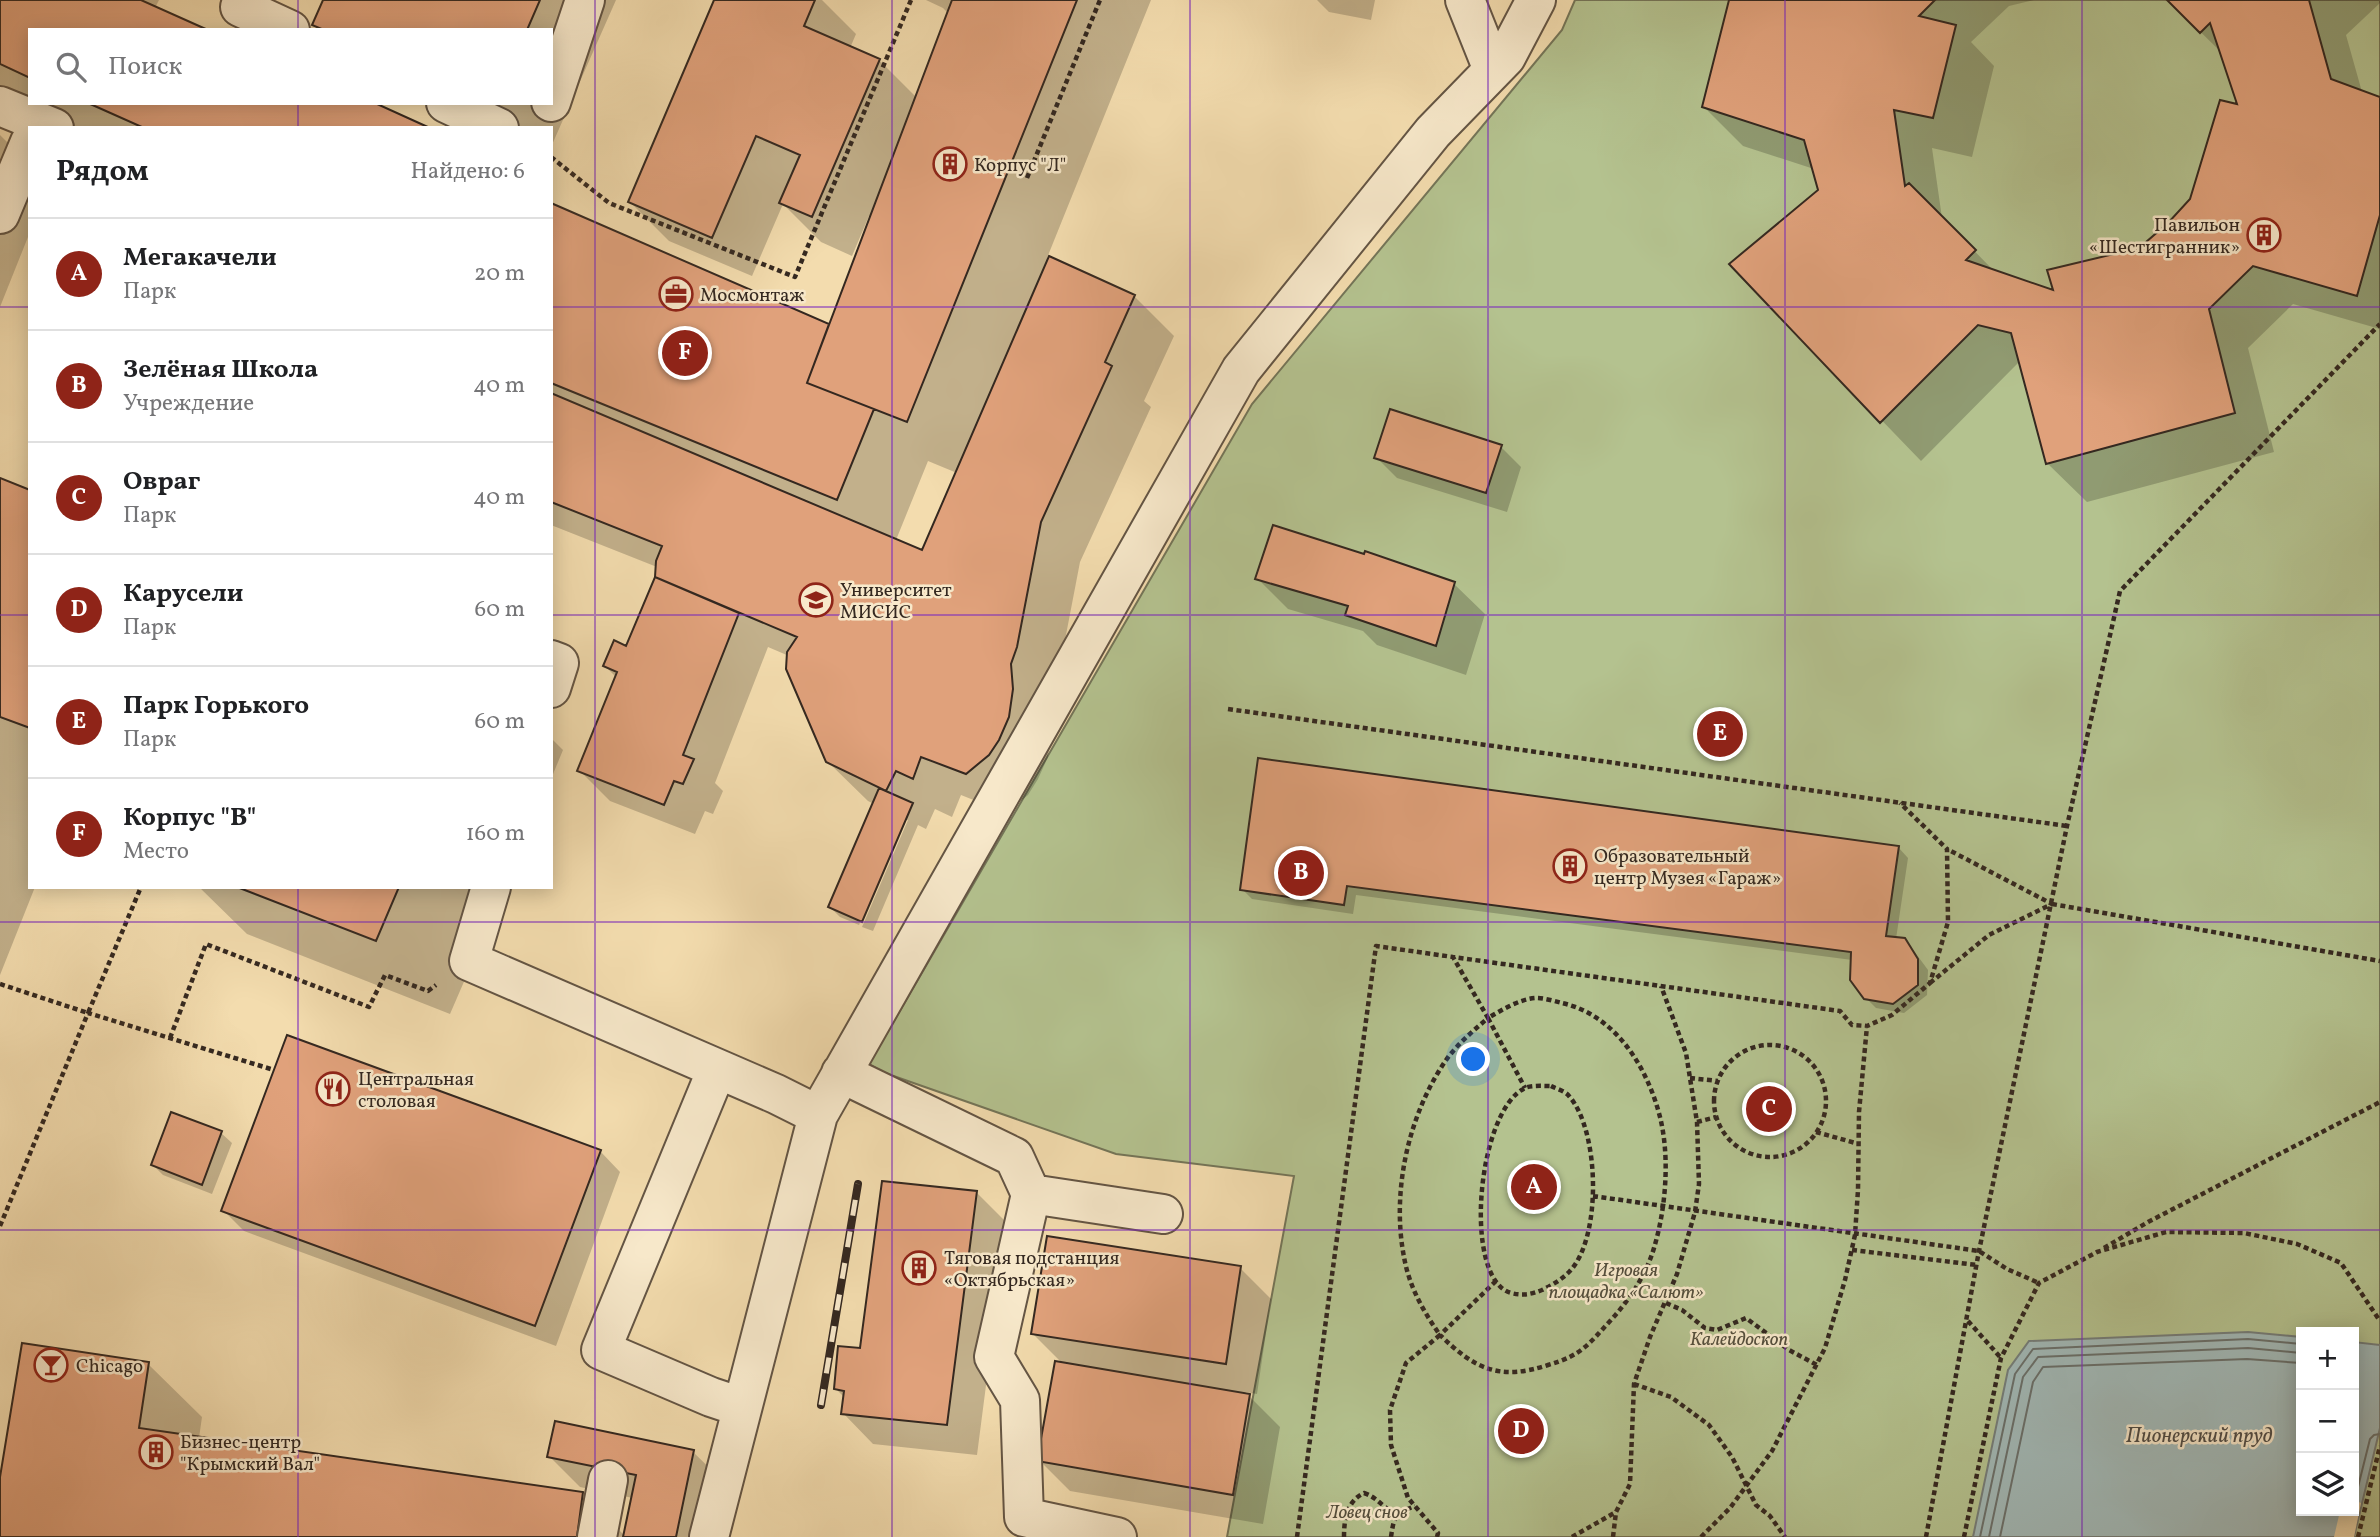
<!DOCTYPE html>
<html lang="ru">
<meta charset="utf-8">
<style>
:root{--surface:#fff;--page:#f2f2f2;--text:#202124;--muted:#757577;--line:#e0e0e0;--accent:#8f2418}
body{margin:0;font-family:Vollkorn,serif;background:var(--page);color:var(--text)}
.controls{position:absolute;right:21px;bottom:21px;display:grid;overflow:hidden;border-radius:0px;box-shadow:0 4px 18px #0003}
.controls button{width:63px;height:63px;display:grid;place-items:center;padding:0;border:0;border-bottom:2px solid var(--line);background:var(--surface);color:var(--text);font:35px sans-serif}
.you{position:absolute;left:1474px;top:1060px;width:24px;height:24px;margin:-18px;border:5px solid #fff;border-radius:50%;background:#1a73e8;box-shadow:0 0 0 10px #1a73e833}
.badge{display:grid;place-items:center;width:46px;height:46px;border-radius:50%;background:var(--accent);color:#fff;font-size:23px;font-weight:700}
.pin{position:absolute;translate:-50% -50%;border:4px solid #fff;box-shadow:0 2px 7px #0006}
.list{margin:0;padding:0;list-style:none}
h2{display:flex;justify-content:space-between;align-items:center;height:91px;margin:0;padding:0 28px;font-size:30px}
h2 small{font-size:23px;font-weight:400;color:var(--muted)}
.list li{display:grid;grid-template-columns:46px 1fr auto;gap:21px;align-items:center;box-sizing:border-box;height:112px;padding:0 28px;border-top:2px solid var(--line)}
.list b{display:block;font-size:26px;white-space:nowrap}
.list p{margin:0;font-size:23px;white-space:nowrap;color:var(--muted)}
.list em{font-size:23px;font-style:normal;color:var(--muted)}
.icon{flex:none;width:38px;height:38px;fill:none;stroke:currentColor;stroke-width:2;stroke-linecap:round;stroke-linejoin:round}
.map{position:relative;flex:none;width:2380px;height:1537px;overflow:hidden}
.search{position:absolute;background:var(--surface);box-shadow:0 4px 18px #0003;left:28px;top:28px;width:525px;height:77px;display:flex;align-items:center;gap:18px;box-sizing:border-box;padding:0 24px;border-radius:0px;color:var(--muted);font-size:26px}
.panel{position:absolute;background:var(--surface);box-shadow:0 4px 18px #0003;left:28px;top:126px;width:525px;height:763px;border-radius:0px}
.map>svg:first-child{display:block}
</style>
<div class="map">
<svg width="2380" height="1537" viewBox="0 0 2380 1537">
<rect width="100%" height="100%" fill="#f3dcae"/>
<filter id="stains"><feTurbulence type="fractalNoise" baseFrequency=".00286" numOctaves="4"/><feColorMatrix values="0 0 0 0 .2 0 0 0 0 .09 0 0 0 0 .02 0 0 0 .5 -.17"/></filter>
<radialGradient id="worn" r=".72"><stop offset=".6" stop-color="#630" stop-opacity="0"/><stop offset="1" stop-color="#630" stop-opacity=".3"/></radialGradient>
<path fill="#b4c28f" stroke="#747558" stroke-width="2" fill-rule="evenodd" d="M1575,0H2380V1537H1227L1294,1176L1116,1154L885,1073L869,1064L1252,404L1562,30ZM2301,1332H2354V1511H2301Z"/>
<path fill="#a1b8b6" stroke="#757e7a" stroke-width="2" d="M2248,1332L2301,1337V1511H2354V1342L2380,1345V1428L2354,1537H1973L2008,1370L2029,1341Z"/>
<path fill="#f3dcae" d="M2354,1500L2361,1503L2354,1537H2334L2340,1511H2354Z"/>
<path fill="#0003" fill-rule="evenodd" d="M0,0H159L155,8L30,30V103H370L426,128H79L0,93Z
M325,0H616L551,147V128H482L426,103H551V30H320L314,24Z
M716,0H822L856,34L850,48L879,60L917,98L949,14L943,8L926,0H1151L1047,258L1134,296L1174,336L1144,401L1151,407L1080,562L1056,687L1048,757L1038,779L1028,795L1006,813L961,795L952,817L935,809L926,829L918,825L873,931L862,927L908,820H904L859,925L840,917L830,907L874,804L868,801L827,761L789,656L768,647L715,783L723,791L713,814L705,811L695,834L610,801L579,770L617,678L605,666L627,648L657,578V567L551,525V205L830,326L872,217L869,216L852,256L821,242L783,204L752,276L669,241L630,202ZM928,461L957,473L923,552L896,540Z
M1317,0H1375L1371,20L1329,12Z
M1730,0H2034L2009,6L1971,42L1994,66L1972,157L1932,148L1942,218L1996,273L2056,293L2140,249L2169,224L2192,200L2239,106L2222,53L2168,0H2380V3L2346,35L2362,92L2380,99V329L2293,304L2248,348L2274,452L2087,502L2047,463L2021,364L2018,363L1921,461L1731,264L1820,190L1814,169L1743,146L1704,107Z
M0,135L30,165V232L0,307Z
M1501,447L1521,467L1507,512L1397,478L1376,457Z
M0,480L30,492V887H35L0,975Z
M1257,578L1454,584L1485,614L1466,675L1377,645L1363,631L1288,609Z
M551,738L563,750L551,779Z
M1898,847L1908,858L1896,939L1904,940L1914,951L1928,970L1927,995L1904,1013L1876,1008L1865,997L1852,960L1356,895L1353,914L1252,899L1242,889Z
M199,887H505L450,1014L247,934Z
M172,1115L221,1133L232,1143L212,1194L163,1175L153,1165Z
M600,1151L620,1172L556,1346L244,1231L223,1210Z
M976,1192L1007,1223L977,1455L873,1444L843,1413L845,1398L835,1388Z
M1240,1268L1271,1299L1257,1394L1245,1392L1280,1427L1263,1524L1070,1491L1039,1460L1064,1365L1033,1334Z
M148,1364L202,1417L199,1438L583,1494L625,1536L633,1498L580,1487L549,1456L693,1452L724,1482L712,1537H0V1489Z"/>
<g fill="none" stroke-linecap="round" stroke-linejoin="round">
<path stroke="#6a706b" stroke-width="2" d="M2354,1503L2370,1439L2374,1435L2380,1434
M1980,1537L2015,1374L2033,1349L2248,1339L2301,1344
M1989,1537L2023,1377L2038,1357L2248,1348L2301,1353
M2000,1537L2033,1382L2043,1367L2247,1359L2301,1363"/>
</g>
<path fill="#e0a17b" stroke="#342820" stroke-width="2" d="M0,0H141L208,30H30V78L0,64Z
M323,0H540L527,30H324L312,25Z
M714,0H815L804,26L880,59L812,217L779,203L800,155L756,136L712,238L628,202Z
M952,0H1077L907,422L807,383Z
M1729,0H1935L1919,16L1956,25L1933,118L1894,110L1905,186L1909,183L1976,250L1966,260L2053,290L2047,270L2139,248L2168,223L2190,199L2220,100L2237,104L2210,23L2200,33L2167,0H2309L2331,79L2380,97V215L2357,296L2253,266L2209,309L2235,413L2046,464L2011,333L1978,325L1880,423L1729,264L1818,190L1804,140L1702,107Z
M88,103H375L430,128H144Z
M551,203L829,324L807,383L874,409L837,500L551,383Z
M1049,256L1135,295L1105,362L1112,366L1041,522L1017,647L1011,664L1013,689L1009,717L999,740L989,755L966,774L921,757L913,779L896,771L886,791L826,762L786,669L787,652L797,637L655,577L656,561L662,546L551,502V393L922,550Z
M1390,409L1502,445L1486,493L1374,458Z
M0,478L30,490V728L0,717Z
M1273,525L1364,554L1365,551L1455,582L1436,646L1345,615L1348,606L1255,579Z
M655,577L739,613L683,755L694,759L683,784L674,781L664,805L577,771L617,672L603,666L614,640L626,646Z
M1258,758L1899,846L1886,936L1905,938L1918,959V985L1893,1004L1864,999L1850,980L1851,952L1347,886L1344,905L1240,890Z
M879,788L913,803L862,922L828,907Z
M237,887H399L376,941Z
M287,1035L601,1150L535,1326L221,1211Z
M171,1112L222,1131L202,1185L151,1165Z
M882,1181L977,1191L947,1425L841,1414L844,1391L834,1389L838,1346L860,1348Z
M1047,1236L1241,1266L1226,1364L1031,1334Z
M22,1343L149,1362L139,1428L583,1492L577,1537H0V1477Z
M1055,1361L1250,1394L1233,1495L1037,1461Z
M555,1421L694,1450L676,1537H623L636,1475L547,1457Z"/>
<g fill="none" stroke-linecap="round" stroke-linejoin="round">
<defs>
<path id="minor" d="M243,0L240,7L290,30
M1465,0L1493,70
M551,102L585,0
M446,103L499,128
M0,106L54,128
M0,214L30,142
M551,660L559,663L551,688
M491,887L469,961L776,1094L818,1115
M717,1069L601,1350L711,1397L741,1407
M841,1073L1014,1157L1031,1194L994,1357L1020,1400L1024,1517L1117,1537
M1031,1194L1163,1214
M597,1537L608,1480
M709,1537L818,1115L1241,370L1433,132L1506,57L1536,0"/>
</defs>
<use href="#minor" stroke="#645544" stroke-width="42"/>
<path stroke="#342820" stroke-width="4.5" stroke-dasharray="5 3.5" stroke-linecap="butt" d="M551,157L609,203L795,277L911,0
M1027,178L1100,0
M1228,709L2067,826
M2052,904L2380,961
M1930,983L1989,935L2052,904L1947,849
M0,984L88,1013L141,887
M170,1038L206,944L369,1007L385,975L428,991L436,985
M1714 1101a56 56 0 1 1 112 0a56 56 0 1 1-112 0Z
M1690,1078L1718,1081
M1551,1086C1557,1089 1565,1091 1569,1096C1600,1131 1602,1239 1569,1272C1561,1280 1552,1285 1542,1290C1532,1294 1523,1296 1511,1293C1462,1279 1477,1111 1525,1088C1531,1085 1544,1086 1551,1086Z
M1697,1122L1716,1117
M1816,1132L1859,1144
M1593,1196L1979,1251L2007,1269L2039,1283
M0,1226L88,1013L274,1070
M2104,1248L2148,1222L2380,1102
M1852,1250L1977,1265
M1496,1281L1440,1335C1475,1369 1499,1381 1548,1365C1582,1355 1588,1345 1611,1320C1630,1299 1646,1275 1654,1248C1666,1208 1670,1157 1660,1117C1647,1066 1615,1015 1562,1003C1554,1001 1544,998 1536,998C1519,999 1502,1010 1488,1018L1525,1088
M1666,1303L1682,1310L1705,1328L1717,1330L1746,1318L1789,1350L1817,1365
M1968,1321L2001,1358
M1634,1384L1671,1397L1709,1425L1732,1457L1756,1505L1770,1516L1785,1537
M1297,1537L1376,946L1453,957
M1344,1537C1344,1519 1347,1501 1364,1493C1379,1498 1385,1511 1398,1514
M1391,1537C1394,1516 1395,1514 1415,1506
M1437,1537L1438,1533L1408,1498L1391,1445L1390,1410L1406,1363L1440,1335C1423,1311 1409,1286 1404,1257C1391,1190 1409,1111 1449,1056C1460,1042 1474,1030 1488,1018L1453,957L1840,1011L1852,1025L1867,1026L1892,1015L1930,983L1948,922L1947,849L1900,803
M1572,1537L1616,1512
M1613,1537L1616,1512L1630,1484L1634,1384L1650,1337L1677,1274L1695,1212L1699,1184L1697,1122L1686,1053L1661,986
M1701,1537L1730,1508L1772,1451L1825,1348L1845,1280L1855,1235L1858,1190L1859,1112L1867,1026
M1926,1537L1979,1251L2067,826L2120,591L2380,324
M1964,1537L2001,1358L2039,1283L2097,1252L2166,1232L2244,1233L2297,1244L2341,1263L2380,1321
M2358,1537L2380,1446"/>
<use href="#minor" stroke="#f7e8ca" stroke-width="38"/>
<defs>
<path id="rail" d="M821,1405L858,1184"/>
</defs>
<use href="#rail" stroke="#342820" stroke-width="8"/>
<use href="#rail" stroke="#f7e8ca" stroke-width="5" stroke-dasharray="16" stroke-linecap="butt"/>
</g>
<path fill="none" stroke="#7b2cbf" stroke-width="2" stroke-opacity="0.55" d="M298,0V30M595,0V1537M892,0V1537M1190,0V1537M1488,0V1537M1785,0V1537M2082,0V1537M298,103V128M0,307H30M551,307H2380M0,615H30M551,615H2380M298,887V1537M0,922H2380M0,1230H2380"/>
<defs>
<symbol id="building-ring" viewBox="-11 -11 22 22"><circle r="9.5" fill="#f7e8ca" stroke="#8f2418" stroke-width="1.5"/><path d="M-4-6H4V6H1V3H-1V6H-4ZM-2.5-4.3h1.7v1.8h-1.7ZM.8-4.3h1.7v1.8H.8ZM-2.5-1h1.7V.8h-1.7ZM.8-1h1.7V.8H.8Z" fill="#8f2418"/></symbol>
<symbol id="office-ring" viewBox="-11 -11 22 22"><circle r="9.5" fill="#f7e8ca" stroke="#8f2418" stroke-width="1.5"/><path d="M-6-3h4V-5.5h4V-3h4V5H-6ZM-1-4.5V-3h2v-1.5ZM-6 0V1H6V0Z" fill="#8f2418"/></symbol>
<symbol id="university-ring" viewBox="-11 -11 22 22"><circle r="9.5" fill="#f7e8ca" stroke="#8f2418" stroke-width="1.5"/><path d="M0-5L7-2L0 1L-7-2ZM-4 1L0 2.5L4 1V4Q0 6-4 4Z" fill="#8f2418"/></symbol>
<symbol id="restaurant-ring" viewBox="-11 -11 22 22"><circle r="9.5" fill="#f7e8ca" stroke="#8f2418" stroke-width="1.5"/><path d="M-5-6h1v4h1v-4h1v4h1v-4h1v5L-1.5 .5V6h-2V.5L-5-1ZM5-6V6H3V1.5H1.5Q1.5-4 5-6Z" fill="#8f2418"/></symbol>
<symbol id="bar-ring" viewBox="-11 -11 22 22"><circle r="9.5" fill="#f7e8ca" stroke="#8f2418" stroke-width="1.5"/><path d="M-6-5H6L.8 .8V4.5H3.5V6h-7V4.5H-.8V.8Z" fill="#8f2418"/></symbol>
</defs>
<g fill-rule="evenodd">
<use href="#building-ring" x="931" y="145" width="38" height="38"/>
<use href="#building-ring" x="2245" y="216" width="38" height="38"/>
<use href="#office-ring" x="657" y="275" width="38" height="38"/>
<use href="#university-ring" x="797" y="581" width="38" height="38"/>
<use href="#building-ring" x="1551" y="847" width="38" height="38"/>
<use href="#restaurant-ring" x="314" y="1070" width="38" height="38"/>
<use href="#building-ring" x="900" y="1249" width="38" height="38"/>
<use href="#bar-ring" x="32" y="1346" width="38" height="38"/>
<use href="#building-ring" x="137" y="1433" width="38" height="38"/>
</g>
<g text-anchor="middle" stroke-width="5" stroke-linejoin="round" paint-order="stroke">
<g font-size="19" fill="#342820" stroke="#f7e8ca" text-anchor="start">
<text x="974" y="171">Корпус "Л"</text>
<text x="2240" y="231" text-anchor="end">Павильон<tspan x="2240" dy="22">«Шестигранник»</tspan></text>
<text x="700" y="301">Мосмонтаж</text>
<text x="840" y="596">Университет<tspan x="840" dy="22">МИСИС</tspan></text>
<text x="1594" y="862">Образовательный<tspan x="1594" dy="22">центр Музея «Гараж»</tspan></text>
<text x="358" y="1085">Центральная<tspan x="358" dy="22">столовая</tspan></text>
<text x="944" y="1264">Тяговая подстанция<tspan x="944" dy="22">«Октябрьская»</tspan></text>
<text x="76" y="1372">Chicago</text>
<text x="180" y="1448">Бизнес-центр<tspan x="180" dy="22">"Крымский Вал"</tspan></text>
</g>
<g font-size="19" font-style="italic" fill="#544e3c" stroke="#f7e8ca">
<text x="1626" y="1276">Игровая<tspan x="1626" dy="22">площадка «Салют»</tspan></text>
<text x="1739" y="1345">Калейдоскоп</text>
<text x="1367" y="1518">Ловец снов</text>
</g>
<g font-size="21" font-style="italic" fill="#4f4c46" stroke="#f7e8ca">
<text x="2199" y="1442">Пионерский пруд</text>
</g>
</g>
<rect width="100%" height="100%" filter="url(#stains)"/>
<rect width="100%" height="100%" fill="url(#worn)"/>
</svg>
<div class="controls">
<button>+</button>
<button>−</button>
<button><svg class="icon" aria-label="layers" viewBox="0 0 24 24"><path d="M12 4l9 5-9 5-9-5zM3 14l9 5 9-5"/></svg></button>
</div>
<div class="you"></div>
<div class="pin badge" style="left:1534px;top:1187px">A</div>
<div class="pin badge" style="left:1301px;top:873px">B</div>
<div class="pin badge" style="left:1769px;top:1109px">C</div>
<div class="pin badge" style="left:1521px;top:1431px">D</div>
<div class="pin badge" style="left:1720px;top:734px">E</div>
<div class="pin badge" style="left:685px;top:353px">F</div>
<div class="search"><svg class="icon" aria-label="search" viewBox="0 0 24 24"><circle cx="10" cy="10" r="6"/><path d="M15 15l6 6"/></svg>Поиск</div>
<section class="panel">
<h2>Рядом<small>Найдено: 6</small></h2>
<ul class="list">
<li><span class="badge">A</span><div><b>Мегакачели</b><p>Парк</p></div><em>20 m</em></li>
<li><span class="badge">B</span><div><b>Зелёная Школа</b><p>Учреждение</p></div><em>40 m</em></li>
<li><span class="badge">C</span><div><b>Овраг</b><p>Парк</p></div><em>40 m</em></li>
<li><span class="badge">D</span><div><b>Карусели</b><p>Парк</p></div><em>60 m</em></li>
<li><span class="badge">E</span><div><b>Парк Горького</b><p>Парк</p></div><em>60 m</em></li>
<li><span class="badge">F</span><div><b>Корпус &quot;В&quot;</b><p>Место</p></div><em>160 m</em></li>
</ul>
</section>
</div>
